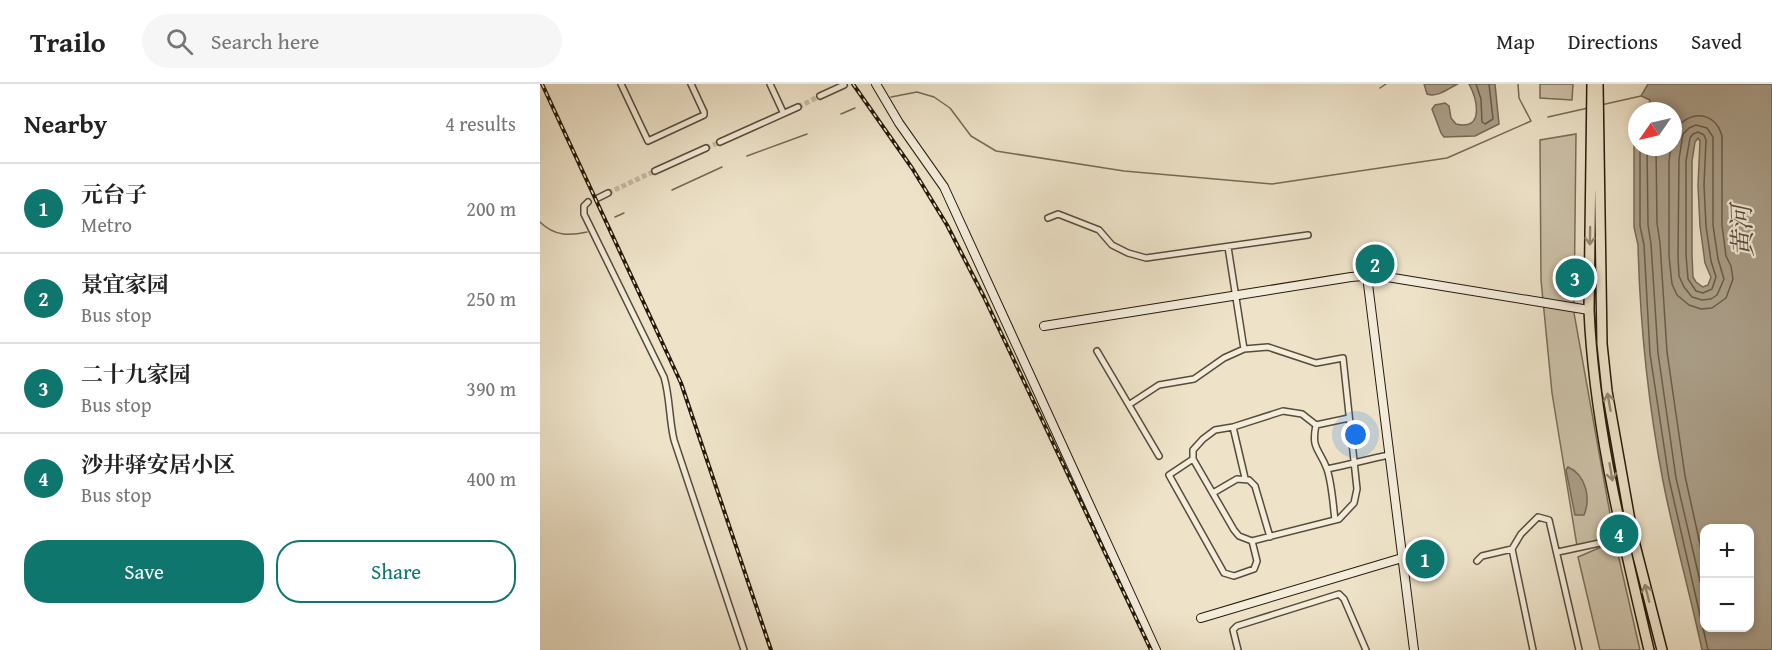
<!DOCTYPE html>
<meta charset="utf-8">
<style>
:root{--surface:#fff;--page:#f6f6f6;--text:#222;--muted:#767676;--line:#e0e0e0;--accent:#0f766e}
body{margin:0;font-family:"Gentium Book Plus","Noto Serif SC",serif;background:var(--page);color:var(--text)}
.controls{position:absolute;right:18px;bottom:18px;display:grid;overflow:hidden;border-radius:12px;box-shadow:0 3px 9px #0003}
.controls button{width:54px;height:54px;display:grid;place-items:center;padding:0;border:0;border-bottom:2px solid var(--line);background:var(--surface);color:var(--text);font:30px sans-serif}
.compass{position:absolute;left:1088px;top:18px;width:54px;height:54px;border-radius:50%;background:var(--surface);box-shadow:0 3px 9px #0003;rotate:236deg}
.you{position:absolute;left:816px;top:351px;width:21px;height:21px;margin:-15px;border:4px solid #fff;border-radius:50%;background:#1a73e8;box-shadow:0 0 0 9px #1a73e833}
.badge{display:grid;place-items:center;width:39px;height:39px;border-radius:50%;background:var(--accent);color:#fff;font-size:20px;font-weight:700}
.pin{position:absolute;translate:-50% -50%;border:3px solid #fff;box-shadow:0 2px 6px #0006}
.list{margin:0;padding:0;list-style:none}
h2{display:flex;justify-content:space-between;align-items:center;height:78px;margin:0;padding:0 24px;font-size:26px}
h2 small{font-size:20px;font-weight:400;color:var(--muted)}
.list li{display:grid;grid-template-columns:39px 1fr auto;gap:18px;align-items:center;box-sizing:border-box;height:90px;padding:0 24px;border-top:2px solid var(--line)}
.list b{display:block;font-size:22px;white-space:nowrap}
.list p{margin:0;font-size:20px;white-space:nowrap;color:var(--muted)}
.list em{font-size:20px;font-style:normal;color:var(--muted)}
.actions{display:flex;gap:12px;padding:18px 24px}
.actions a{flex:1;padding:14px 0;border:2px solid var(--accent);border-radius:24px;text-align:center;font-size:21px;color:var(--accent)}
.actions .main{background:var(--accent);color:#fff}
.icon{flex:none;width:33px;height:33px;fill:none;stroke:currentColor;stroke-width:2;stroke-linecap:round;stroke-linejoin:round}
.map{position:relative;flex:none;width:1232px;height:566px;overflow:hidden}
header{display:flex;align-items:center;gap:36px;box-sizing:border-box;height:84px;padding:0 30px;background:var(--surface);border-bottom:2px solid var(--line)}
header strong{font-size:28px}
nav{display:flex;gap:33px;margin-inline-start:auto;font-size:21px}
.search{width:420px;height:54px;background:var(--page);display:flex;align-items:center;gap:15px;box-sizing:border-box;padding:0 21px;border-radius:33px;color:var(--muted);font-size:22px}
main{display:flex}
aside{flex:1;background:var(--surface)}
.map>svg:first-child{display:block}
</style>
<header>
<strong>Trailo</strong>
<div class="search"><svg class="icon" aria-label="search" viewBox="0 0 24 24"><circle cx="10" cy="10" r="6"/><path d="M15 15l6 6"/></svg>Search here</div>
<nav><a>Map</a><a>Directions</a><a>Saved</a></nav>
</header>
<main>
<aside>
<h2>Nearby<small>4 results</small></h2>
<ul class="list">
<li><span class="badge">1</span><div><b>元台子</b><p>Metro</p></div><em>200 m</em></li>
<li><span class="badge">2</span><div><b>景宜家园</b><p>Bus stop</p></div><em>250 m</em></li>
<li><span class="badge">3</span><div><b>二十九家园</b><p>Bus stop</p></div><em>390 m</em></li>
<li><span class="badge">4</span><div><b>沙井驿安居小区</b><p>Bus stop</p></div><em>400 m</em></li>
</ul>
<div class="actions"><a class="main">Save</a><a>Share</a></div>
</aside>
<div class="map">
<svg width="1232" height="566" viewBox="0 0 1232 566">
<rect width="100%" height="100%" fill="#eee3c9"/>
<filter id="stains"><feTurbulence type="fractalNoise" baseFrequency=".00333" numOctaves="4"/><feColorMatrix values="0 0 0 0 .2 0 0 0 0 .09 0 0 0 0 .02 0 0 0 .5 -.17"/></filter>
<radialGradient id="worn" r=".72"><stop offset=".6" stop-color="#630" stop-opacity="0"/><stop offset="1" stop-color="#630" stop-opacity=".3"/></radialGradient>
<path fill="#ccc1a8" stroke="#786d58" stroke-width="1.5" d="M1000,0H1033L1032,16L1000,14Z
M1036,50L1034,229L1074,452L1037,462L1012,309L1001,196L1000,56Z
M1075,457L1100,566H1060L1038,473Z"/>
<path fill="#aa9e88" stroke="#756955" stroke-width="1.5" fill-rule="evenodd" d="M884,0H918C908,4 898,14 887,10Z
M929,0H955L959,40L935,52L904,53L901,49L892,25L895,21L905,19L909,22L911,34L916,40C945,47 937,15 929,0Z
M1108,0H1232V566H1162C1150,509 1134,454 1123,397C1108,319 1100,240 1098,161L1094,143V50L1097,43V63H1133V27H1107L1110,16L1101,12ZM1158,54L1160,57L1158,102L1160,142L1165,179L1171,193L1168,201L1163,203L1156,198L1153,193L1152,171V77L1155,58ZM1210,444V544H1164V444Z
M1028,383C1046,391 1051,414 1044,431H1035L1026,386Z"/>
<g fill="none" stroke-linecap="round" stroke-linejoin="round">
<path stroke="#685c48" stroke-width="1.5" d="M936,0L941,15L942,38L945,40L953,35L949,0
M1156,41L1167,44L1173,53V141L1178,175L1184,195L1177,211L1171,215L1162,216L1152,213L1144,203L1139,192L1138,172L1139,75L1143,50L1149,44Z
M1158,48L1164,51L1166,56L1164,101L1166,142L1171,177L1176,193L1172,205L1163,209L1156,207L1148,195L1146,171V77L1150,54L1153,50Z
M1100,63V142L1104,161L1110,270L1129,395L1168,566
M1107,63L1108,141L1111,160L1118,269L1136,394L1164,514
M1116,63L1117,139L1120,159L1127,268L1145,392L1164,478
M1131,63L1129,77V172L1132,200L1137,211L1149,221L1161,225L1172,224L1186,214L1193,195L1191,182L1186,172L1182,141V52C1174,23 1142,27 1133,52"/>
<path stroke="#756955" stroke-width="1.5" d="M840,4L846,0
M351,13L377,8L394,13L410,24L431,52L456,67L584,87L732,100L907,74L991,37L979,14L978,0
M1061,21L1101,12
M301,30L315,24
M1008,33L1048,24
M207,72L267,50
M132,106L182,83
M75,133L84,129
M0,138C14,152 29,152 47,148"/>
<path stroke="#c6bba3" stroke-width="5" stroke-dasharray="5 2.5" stroke-linecap="butt" d="M258,23L280,12
M166,64L180,58
M68,109L115,87"/>
<defs>
<path id="street" d="M81,0L108,57L164,31V28L151,0
M230,0L243,28
M280,12L304,1
M180,58L258,23
M115,87L166,64
M58,114L68,109
M48,118L44,122V130L124,293C130,313 129,335 134,356L204,566
M508,134L518,130L559,146L572,161L588,169L606,174L768,151
M688,163L704,265
M557,267L619,372
M590,320L619,301L654,295L684,274L704,265L728,263L776,279L803,274L817,405L814,419L799,435L712,457L699,452L694,446L653,375V366L663,355L675,346L693,343L743,327L762,330L776,341
M776,341C771,365 779,364 787,385C792,400 793,420 795,436
M776,341L809,334
M693,343L705,394
M653,375L629,391L684,489L694,492L714,485L717,477L712,457
M787,385C808,381 828,375 849,371
M673,409L697,395L709,396L715,402L730,453
M1018,468L1083,454
M937,477L942,472L972,465
M698,566L693,546L697,542L799,510L804,515L826,566
M993,566L972,465L981,450L998,433L1009,436L1039,566"/>
<path id="secondary" d="M336,0L359,39L404,103L616,566
M827,192L874,566
M504,242L811,193L835,191L1049,226
M661,534L862,474"/>
<path id="primary" d="M1052,0L1049,226C1054,341 1083,455 1109,566
M1058,0L1062,260L1067,307L1093,453L1122,566"/>
</defs>
<use href="#street" stroke="#574c39" stroke-width="8"/>
<use href="#secondary" stroke="#251909" stroke-width="10"/>
<use href="#primary" stroke="#251909" stroke-width="12"/>
<use href="#street" stroke="#f4eddc" stroke-width="5"/>
<use href="#secondary" stroke="#f4eddc" stroke-width="8"/>
<use href="#primary" stroke="#eee3c9" stroke-width="9"/>
<defs>
<path id="rail" d="M2,0L141,299L231,566
M313,0L372,84L407,141L444,213L611,566"/>
</defs>
<use href="#rail" stroke="#251909" stroke-width="4"/>
<use href="#rail" stroke="#f4eddc" stroke-width="1.5" stroke-dasharray="4.5" stroke-linecap="butt"/>
</g>
<defs><path id="oneway-shaft" d="M-6 0H5M1.5-3L5.5 0L1.5 3" fill="none" stroke-width="1.6" stroke-linecap="round" stroke-linejoin="round" transform="scale(1.5)"/></defs>
<g stroke="#948873">
<use href="#oneway-shaft" transform="translate(1050 152) rotate(91)"/>
<use href="#oneway-shaft" transform="translate(1069 318) rotate(-100)"/>
<use href="#oneway-shaft" transform="translate(1071 388) rotate(80)"/>
<use href="#oneway-shaft" transform="translate(1107 509) rotate(-104)"/>
</g>
<g text-anchor="middle" stroke-width="4.5" stroke-linejoin="round" paint-order="stroke">
<g font-size="26" font-style="italic" fill="#5a4e3c" stroke="#f4eddc">
<text transform="translate(1202 147) rotate(-92)" y="9">黄河</text>
</g>
</g>
<rect width="100%" height="100%" filter="url(#stains)"/>
<rect width="100%" height="100%" fill="url(#worn)"/>
</svg>
<div class="controls">
<button>+</button>
<button>−</button>
</div>
<svg class="compass" viewBox="-18 -18 36 36"><path d="M0-13l5 13h-10z" fill="#e53935"/><path d="M0 13l5-13h-10z" fill="#767676"/></svg>
<div class="you"></div>
<div class="pin badge" style="left:885px;top:475px">1</div>
<div class="pin badge" style="left:835px;top:180px">2</div>
<div class="pin badge" style="left:1035px;top:194px">3</div>
<div class="pin badge" style="left:1079px;top:450px">4</div>
</div>
</main>
